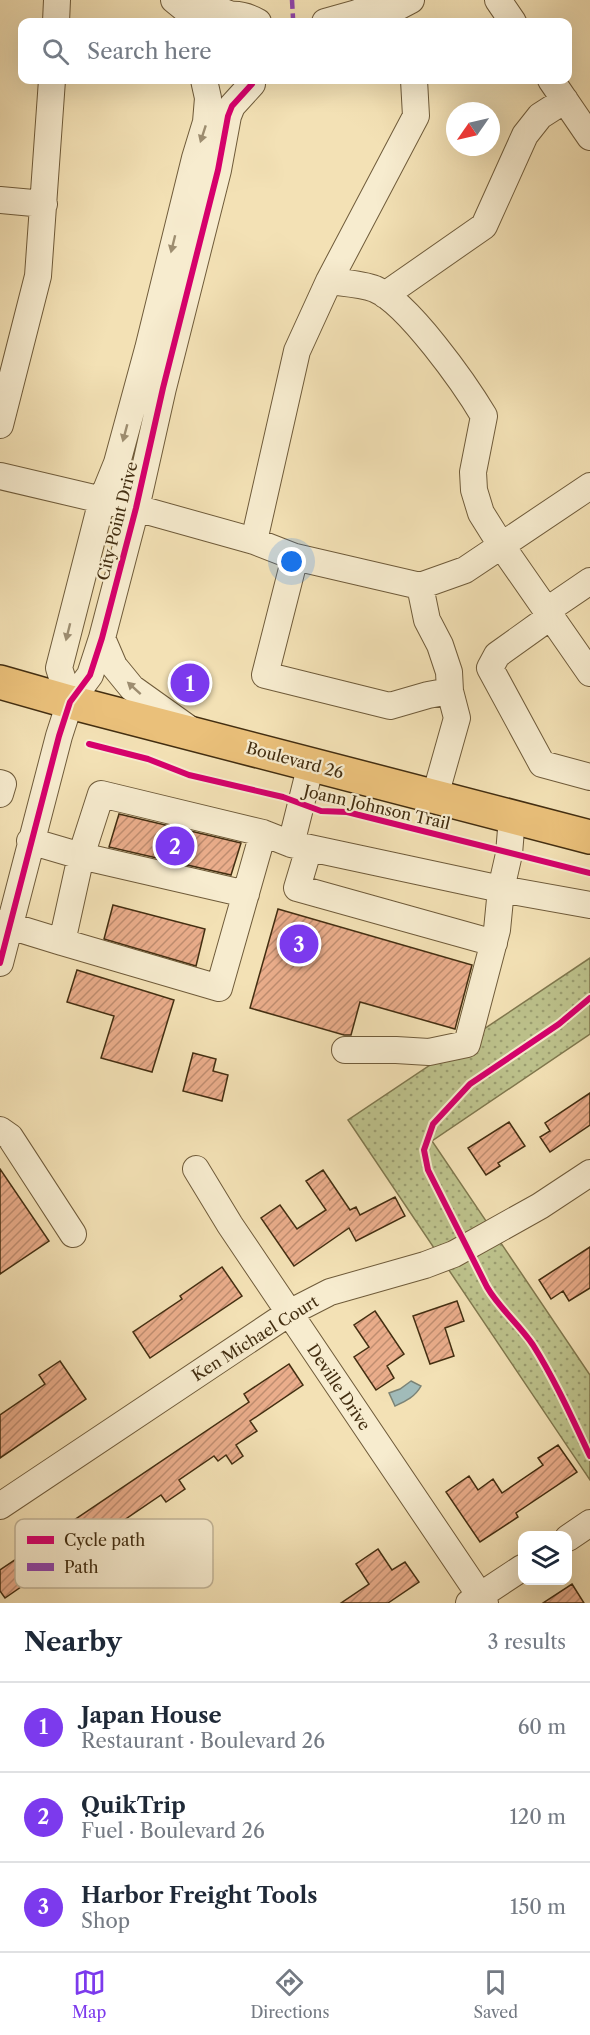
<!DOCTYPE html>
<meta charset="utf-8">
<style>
:root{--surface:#fff;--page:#f6f6f7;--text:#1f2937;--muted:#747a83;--line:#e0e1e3;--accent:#7c3aed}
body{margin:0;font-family:"Libre Caslon Text",serif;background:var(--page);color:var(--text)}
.controls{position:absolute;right:18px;bottom:18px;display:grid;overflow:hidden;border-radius:12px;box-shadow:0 6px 24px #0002}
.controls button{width:54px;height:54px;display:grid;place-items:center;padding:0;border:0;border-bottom:2px solid var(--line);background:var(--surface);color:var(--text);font:30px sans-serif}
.compass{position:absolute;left:446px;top:102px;width:54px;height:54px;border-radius:50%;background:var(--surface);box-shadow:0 6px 24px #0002;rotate:236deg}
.you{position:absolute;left:292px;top:562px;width:21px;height:21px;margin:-15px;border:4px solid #fff;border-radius:50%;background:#1a73e8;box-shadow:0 0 0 9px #1a73e833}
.badge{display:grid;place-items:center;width:39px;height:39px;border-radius:50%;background:var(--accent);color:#fff;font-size:20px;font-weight:700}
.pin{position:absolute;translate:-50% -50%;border:3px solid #fff;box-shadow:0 2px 6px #0006}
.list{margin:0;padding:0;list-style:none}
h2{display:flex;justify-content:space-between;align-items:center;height:78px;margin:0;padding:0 24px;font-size:26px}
h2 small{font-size:20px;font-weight:400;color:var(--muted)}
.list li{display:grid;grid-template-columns:39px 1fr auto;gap:18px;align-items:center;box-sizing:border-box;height:90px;padding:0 24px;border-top:2px solid var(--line)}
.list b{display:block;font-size:22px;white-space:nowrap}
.list p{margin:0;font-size:20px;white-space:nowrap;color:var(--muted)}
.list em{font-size:20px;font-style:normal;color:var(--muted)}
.icon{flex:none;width:33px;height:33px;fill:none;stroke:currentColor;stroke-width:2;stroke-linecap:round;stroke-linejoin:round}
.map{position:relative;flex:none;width:590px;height:1603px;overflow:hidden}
.search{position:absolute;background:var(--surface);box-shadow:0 6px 24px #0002;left:18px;right:18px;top:18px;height:66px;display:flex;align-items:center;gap:15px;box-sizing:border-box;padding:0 21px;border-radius:12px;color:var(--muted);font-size:22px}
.sheet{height:348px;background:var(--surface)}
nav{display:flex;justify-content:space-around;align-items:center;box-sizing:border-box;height:84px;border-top:2px solid var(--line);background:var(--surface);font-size:16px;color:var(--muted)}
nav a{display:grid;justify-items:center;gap:3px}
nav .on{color:var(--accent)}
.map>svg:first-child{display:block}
</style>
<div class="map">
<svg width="590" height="1603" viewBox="0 0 590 1603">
<defs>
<pattern id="park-dots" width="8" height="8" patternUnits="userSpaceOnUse" patternTransform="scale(1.5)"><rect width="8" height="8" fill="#bdc28c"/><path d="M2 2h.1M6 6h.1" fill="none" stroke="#9b9e71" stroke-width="1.8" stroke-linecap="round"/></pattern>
<pattern id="building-hatch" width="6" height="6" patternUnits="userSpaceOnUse" patternTransform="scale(1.5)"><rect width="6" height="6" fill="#eaad8b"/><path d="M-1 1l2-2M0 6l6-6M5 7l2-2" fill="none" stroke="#bf8d70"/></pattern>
</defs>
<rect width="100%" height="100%" fill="#f3e1b5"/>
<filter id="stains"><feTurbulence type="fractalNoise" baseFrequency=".00333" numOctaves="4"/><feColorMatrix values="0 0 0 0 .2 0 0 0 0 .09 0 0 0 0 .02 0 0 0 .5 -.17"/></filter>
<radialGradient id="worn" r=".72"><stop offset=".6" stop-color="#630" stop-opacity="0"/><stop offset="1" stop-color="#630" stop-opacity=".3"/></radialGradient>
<path fill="url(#park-dots)" stroke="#80784e" stroke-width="1.5" d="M590,958V1034L432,1141L590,1375V1480L348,1120Z"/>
<path fill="#a1bbb9" stroke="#7b8376" stroke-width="1.5" d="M411,1381L421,1386C415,1397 406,1401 395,1406L389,1393L400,1389Z"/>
<path fill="url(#building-hatch)" stroke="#432e11" stroke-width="1.5" d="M119,814L241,843L231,875L109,847Z
M113,905L205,929L196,966L104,939Z
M278,909L472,965L455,1029L360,1002L351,1035H344L250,1008Z
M77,970L174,1000L152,1072L101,1058L114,1016L67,1002Z
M193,1053L216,1059L213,1071L228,1075L222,1101L183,1091Z
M590,1093V1125L550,1152L540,1137L550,1131L545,1123Z
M509,1122L525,1146L498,1163L500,1166L486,1175L468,1148Z
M0,1169L49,1241L0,1274Z
M323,1170L350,1210L356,1207L360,1215L395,1197L405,1216L356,1241L349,1228L294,1266L261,1218L280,1205L297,1229L326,1210L306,1181Z
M590,1247V1288L569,1301L563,1291L551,1299L539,1280Z
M222,1267L242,1296L150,1358L133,1332L182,1299L180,1296Z
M457,1301L464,1321L445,1328L454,1356L430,1364L413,1316Z
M375,1311L404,1354L387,1366L394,1378L376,1390L354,1357L369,1347L354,1325Z
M60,1361L86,1399L0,1458V1415L45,1384L39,1375Z
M289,1364L303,1385L250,1421L257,1431L236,1445L243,1456L232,1464L226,1455L218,1461L214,1456L179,1480L185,1489L166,1502L161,1495L111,1529L109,1526L5,1598L0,1591V1570L249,1402L244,1394Z
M558,1445L577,1472L516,1513L518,1517L480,1542L446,1492L469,1476L478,1490L493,1479L502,1493L543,1465L538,1458Z
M378,1549L392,1570L405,1562L419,1582L388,1603H341L369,1584L356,1564Z
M572,1584L584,1603H543Z"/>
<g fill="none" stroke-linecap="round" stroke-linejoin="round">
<defs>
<path id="minor" d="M174,0L185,9L193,22
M196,0L231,15
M498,0L513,22
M373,20L411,0
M56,22L57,0
M212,22C227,12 242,13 258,22
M325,22L357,13L387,0
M551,80L590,137
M0,200L44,204
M329,281C344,283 362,284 375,289C408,303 465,384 484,416L473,472L474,490L481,513L501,545L590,673
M385,295L484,226L525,135L540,116L565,100
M0,425L38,276L52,80
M0,476L136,508L254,541L295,557L420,586
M254,541L297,351L329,281L416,116L414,80
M295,557L265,675L390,706L428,695L450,691
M546,611L590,581
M550,617L497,655L490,668L542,764L590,777
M102,638L114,666L132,688L188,728
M70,702L59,668L102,500L117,463L148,349L195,158L206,122L208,98L204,80
M0,783L3,784L0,794
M435,796L457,718L450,691L449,672L440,645L427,620L420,586L465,570L590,486
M30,841L81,856L101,794L263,833L291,844L311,764
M291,844L501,889L509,854L512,817
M309,848L297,888L494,943
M246,894L81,856L62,942L219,988L263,833
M0,923L62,942
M0,963L59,736L70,702L90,675L102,638L136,508L163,388L218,170L228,116L232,106L252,84
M345,1050H396L429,1052L467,1044L497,930L501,889L590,905
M0,1130L10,1137L73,1234
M196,1169L230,1225L485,1603
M0,1506L289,1313L330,1292L425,1265L454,1254L540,1206L590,1173
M568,1538L590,1523
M469,1603L522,1568"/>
<path id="major" d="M0,682L70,702L590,837"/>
</defs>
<use href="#minor" stroke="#6f5b3a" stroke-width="28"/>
<use href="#major" stroke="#432e11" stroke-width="36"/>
<use href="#minor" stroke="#f7eccf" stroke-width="26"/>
<use href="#major" stroke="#eac07a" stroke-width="33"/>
<path stroke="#8e44ad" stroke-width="4.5" stroke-dasharray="9 4.5" stroke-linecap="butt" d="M292,0L293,18"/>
<defs>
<path id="cycleway" d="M89,744L148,759L189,775L283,797L321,811L347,812L590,873
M0,963L59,736L70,702L90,675L102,638L136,508L163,388L218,170L228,116L232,106L252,84
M590,998L559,1024L470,1084L433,1124L424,1150L428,1170L487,1287C499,1308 519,1324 533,1345C555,1380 572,1418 590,1456"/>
</defs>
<use href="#cycleway" stroke="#f7eccf" stroke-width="10"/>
<use href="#cycleway" stroke="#d6006c" stroke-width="6"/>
</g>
<defs><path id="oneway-solid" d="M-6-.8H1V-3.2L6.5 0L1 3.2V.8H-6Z" transform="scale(1.5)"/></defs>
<g fill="#9d8d70">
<use href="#oneway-solid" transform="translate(203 134) rotate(108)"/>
<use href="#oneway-solid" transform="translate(173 244) rotate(104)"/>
<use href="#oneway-solid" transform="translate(125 433) rotate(105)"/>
<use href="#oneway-solid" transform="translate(68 632) rotate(104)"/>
<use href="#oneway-solid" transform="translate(134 688) rotate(-138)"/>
</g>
<g text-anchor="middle" stroke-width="4.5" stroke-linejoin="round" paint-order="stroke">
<g font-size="16" fill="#432e11" stroke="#f7eccf">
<text transform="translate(117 521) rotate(-76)" y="6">City Point Drive</text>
<text transform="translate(295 760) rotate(15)" y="6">Boulevard 26</text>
<text transform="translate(377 807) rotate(13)" y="6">Joann Johnson Trail</text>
<text transform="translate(255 1338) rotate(-32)" y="6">Ken Michael Court</text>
<text transform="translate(339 1387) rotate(56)" y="6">Deville Drive</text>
</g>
</g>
<rect x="15" y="1519" width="198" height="69" rx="9" fill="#f7eccf" stroke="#c1b396" stroke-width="1.5"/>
<rect x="27" y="1536" width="27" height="8" fill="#d6006c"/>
<rect x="27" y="1563" width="27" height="8" fill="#8e44ad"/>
<g font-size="16" fill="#432e11">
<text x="64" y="1546">Cycle path</text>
<text x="64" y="1573">Path</text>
</g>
<rect width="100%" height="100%" filter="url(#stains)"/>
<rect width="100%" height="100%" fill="url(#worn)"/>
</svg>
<div class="controls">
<button><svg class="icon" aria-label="layers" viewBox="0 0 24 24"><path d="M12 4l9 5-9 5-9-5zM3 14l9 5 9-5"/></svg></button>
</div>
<svg class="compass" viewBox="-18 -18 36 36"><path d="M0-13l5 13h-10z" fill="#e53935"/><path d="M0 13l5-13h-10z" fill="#747a83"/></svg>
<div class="you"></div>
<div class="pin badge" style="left:190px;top:683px">1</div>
<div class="pin badge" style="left:175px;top:846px">2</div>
<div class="pin badge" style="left:299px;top:944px">3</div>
<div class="search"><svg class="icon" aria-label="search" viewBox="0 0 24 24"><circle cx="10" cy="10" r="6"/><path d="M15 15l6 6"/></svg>Search here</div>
</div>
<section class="sheet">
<h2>Nearby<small>3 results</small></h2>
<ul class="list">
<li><span class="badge">1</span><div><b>Japan House</b><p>Restaurant · Boulevard 26</p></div><em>60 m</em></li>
<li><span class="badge">2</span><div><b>QuikTrip</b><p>Fuel · Boulevard 26</p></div><em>120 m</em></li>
<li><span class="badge">3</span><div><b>Harbor Freight Tools</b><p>Shop</p></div><em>150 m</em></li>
</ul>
</section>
<nav>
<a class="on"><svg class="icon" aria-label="map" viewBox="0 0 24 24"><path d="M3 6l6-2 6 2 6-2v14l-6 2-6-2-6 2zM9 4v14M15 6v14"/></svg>Map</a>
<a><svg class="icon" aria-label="directions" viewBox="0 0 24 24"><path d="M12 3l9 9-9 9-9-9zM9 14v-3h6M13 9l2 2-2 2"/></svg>Directions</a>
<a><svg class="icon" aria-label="saved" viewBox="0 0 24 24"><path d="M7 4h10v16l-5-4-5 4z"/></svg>Saved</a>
</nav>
